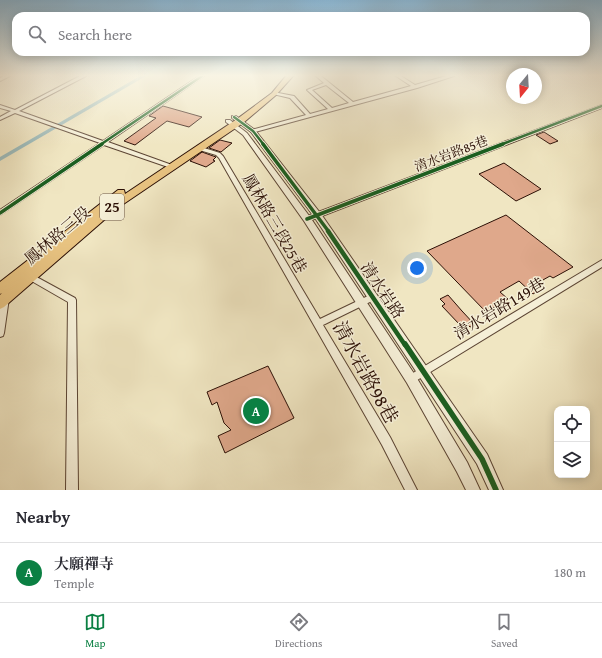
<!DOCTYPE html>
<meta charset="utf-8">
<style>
:root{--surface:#fff;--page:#f2f2f3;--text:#2b2b33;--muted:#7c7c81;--line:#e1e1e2;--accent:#0b8043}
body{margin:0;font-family:"Gentium Book Plus","Noto Serif TC",serif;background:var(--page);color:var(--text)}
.controls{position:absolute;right:12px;bottom:12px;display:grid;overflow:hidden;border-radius:8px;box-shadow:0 2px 10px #0003}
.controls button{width:36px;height:36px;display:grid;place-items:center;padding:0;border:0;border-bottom:1px solid var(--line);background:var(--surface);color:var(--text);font:20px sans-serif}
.compass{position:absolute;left:506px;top:68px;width:36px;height:36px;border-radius:50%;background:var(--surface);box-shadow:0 2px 10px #0003;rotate:198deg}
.you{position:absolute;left:417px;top:268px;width:14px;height:14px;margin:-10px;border:3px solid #fff;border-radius:50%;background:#1a73e8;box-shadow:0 0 0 6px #1a73e833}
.badge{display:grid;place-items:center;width:26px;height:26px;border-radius:50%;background:var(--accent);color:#fff;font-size:13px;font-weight:700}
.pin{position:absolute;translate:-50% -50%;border:2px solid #fff;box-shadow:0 1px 4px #0006}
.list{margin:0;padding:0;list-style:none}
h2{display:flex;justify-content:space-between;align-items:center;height:52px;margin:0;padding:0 16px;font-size:17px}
h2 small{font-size:13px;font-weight:400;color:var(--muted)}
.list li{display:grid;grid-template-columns:26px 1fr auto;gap:12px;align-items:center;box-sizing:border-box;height:60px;padding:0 16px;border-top:1px solid var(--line)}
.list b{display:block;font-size:15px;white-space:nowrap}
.list p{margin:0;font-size:13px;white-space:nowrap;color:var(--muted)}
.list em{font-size:13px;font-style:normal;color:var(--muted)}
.icon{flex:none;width:22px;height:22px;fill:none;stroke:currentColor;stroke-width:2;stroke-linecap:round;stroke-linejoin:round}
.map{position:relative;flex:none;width:602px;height:490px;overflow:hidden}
.search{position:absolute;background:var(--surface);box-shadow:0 2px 10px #0003;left:12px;right:12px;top:12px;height:44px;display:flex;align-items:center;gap:10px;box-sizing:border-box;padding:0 14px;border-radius:12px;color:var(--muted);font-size:15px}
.sheet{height:112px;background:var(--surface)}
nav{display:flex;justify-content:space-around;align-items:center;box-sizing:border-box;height:56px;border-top:1px solid var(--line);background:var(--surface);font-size:11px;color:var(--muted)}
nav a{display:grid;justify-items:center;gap:2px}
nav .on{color:var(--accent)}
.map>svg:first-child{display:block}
</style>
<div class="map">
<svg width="602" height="490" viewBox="0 0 602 490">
<rect width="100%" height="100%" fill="#f0e6c2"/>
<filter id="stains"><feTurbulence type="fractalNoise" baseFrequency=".005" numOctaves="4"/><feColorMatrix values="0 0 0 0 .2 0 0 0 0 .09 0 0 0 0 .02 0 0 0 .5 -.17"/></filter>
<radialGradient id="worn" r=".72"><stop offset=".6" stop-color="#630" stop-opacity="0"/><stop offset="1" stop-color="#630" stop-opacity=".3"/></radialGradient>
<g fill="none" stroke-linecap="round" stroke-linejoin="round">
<path stroke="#707773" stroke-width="1.5" d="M0,78L3,76"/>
<path fill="#9ebdbd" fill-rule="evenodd" d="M140,76H146L0,161V157Z"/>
</g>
<path fill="#dfa88b" stroke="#2b0f05" d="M163,106L202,117L189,127L167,121L135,145L124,141L156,118L149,116Z
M544,132L558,141L550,144L536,135Z
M220,140L232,143L221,152L209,148Z
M202,152L216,157L213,160L215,161L206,167L190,161Z
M504,163L541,189L516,201L479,174Z
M506,215L573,267L553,278L550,276L534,285L539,290L533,294L519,281L500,292L508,299L486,312L427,251Z
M448,295L462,311L475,325L470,327L465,322L460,325L442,306L445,304L440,299Z
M268,366L294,418L225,453L218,436L231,430L224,423L217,402L212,405L207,392Z"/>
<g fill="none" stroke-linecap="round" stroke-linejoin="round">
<defs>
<path id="minor" d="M4,76H10L0,81V78Z
M80,76H86L19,111L103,141L199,76H204L108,142L172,165L173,166L172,167H168L104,145L0,215V210L100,143L15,113L0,120V117L11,111L0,108V105L15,110Z
M316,76H321L353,102L411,86L396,76H401L415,85L446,76H454L417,88L255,132H251V130L306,115L290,98L273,94V92L294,96L310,114L328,109L307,90L324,83ZM326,85L349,103L332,108L312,90Z
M602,105V108L309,221H307L304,219L305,217Z
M198,146L220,153L223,156L320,319L370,295L373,294L376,295L377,297L376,299L323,325L390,437L417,490H405L382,445L219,158L216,155L196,149L195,148Z
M602,260V267L414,382L411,384L408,382L406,379L408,376Z
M31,274L75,298L76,300L78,490H66L68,302L28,279L27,277L28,275Z
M5,295L8,296L9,298L4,333L3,336L0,337V305L2,296Z"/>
<path id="tertiary" d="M232,116H236L255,130L321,214L487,454L503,490H489L477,464L315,218L251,132L232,118Z
M226,120H230L247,133L310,217L415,375L467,462L480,490H466L457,472L407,383L304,221L243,135L226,122Z"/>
<path id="primary" d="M286,76H293L276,95L243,123L119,207L4,307L0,309V295L2,293L0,294V282L118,190H124L125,194L237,119L272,93Z"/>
</defs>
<use href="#minor" stroke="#5c4534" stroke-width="2"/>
<use href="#tertiary" stroke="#5c4534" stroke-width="2"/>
<use href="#primary" stroke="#2b0f05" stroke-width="2"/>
<use href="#minor" fill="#f5efd7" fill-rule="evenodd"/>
<use href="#tertiary" fill="#f5efd7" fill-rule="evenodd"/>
<use href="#primary" fill="#e8c381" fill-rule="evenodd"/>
<defs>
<path id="cycleway-far3" d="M234,117L253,131L264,145
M100,145L202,76
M500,145L602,106"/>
<path id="cycleway-far2" d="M263,144L329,232
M0,213L102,144
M307,219L503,144"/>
<path id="cycleway-far1" d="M328,231L405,345"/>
<path id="cycleway" d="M405,344L482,459L496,490"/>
</defs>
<use href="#cycleway-far3" stroke="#f5efd7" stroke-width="4"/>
<use href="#cycleway-far2" stroke="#f5efd7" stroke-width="5.5"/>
<use href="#cycleway-far1" stroke="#f5efd7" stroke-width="7"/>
<use href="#cycleway" stroke="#f5efd7" stroke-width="8"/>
<use href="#cycleway-far3" stroke="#1b5e20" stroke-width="2.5"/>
<use href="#cycleway-far2" stroke="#1b5e20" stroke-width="3.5"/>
<use href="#cycleway-far1" stroke="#1b5e20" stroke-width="4.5"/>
<use href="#cycleway" stroke="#1b5e20" stroke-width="5.5"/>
</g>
<linearGradient id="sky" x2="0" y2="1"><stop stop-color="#8ab8d7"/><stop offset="0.52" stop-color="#f8f4e4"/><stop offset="1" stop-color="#f8f4e4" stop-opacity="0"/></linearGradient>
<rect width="602" height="145" fill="url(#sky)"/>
<g text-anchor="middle" stroke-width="3" stroke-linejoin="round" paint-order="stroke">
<g font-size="13" fill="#2b0f05" stroke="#f5efd7">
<text transform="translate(451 153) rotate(-21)" y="5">清水岩路85巷</text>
</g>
<rect fill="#f5efd7" stroke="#685244" stroke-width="1" x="100" y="194" width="24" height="26" rx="3"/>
<g font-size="15" font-weight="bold" fill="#2b0f05">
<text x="112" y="212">25</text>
</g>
<g font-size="16" fill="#2b0f05" stroke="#f5efd7">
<text transform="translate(275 223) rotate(60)" y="6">鳳林路三段25巷</text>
<text transform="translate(57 235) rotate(-40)" y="6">鳳林路三段</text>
<text transform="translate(383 290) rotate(56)" y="6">清水岩路</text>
<text transform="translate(499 308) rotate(-31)" y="6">清水岩路149巷</text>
</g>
<g font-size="19" fill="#2b0f05" stroke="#f5efd7">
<text transform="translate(366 372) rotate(61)" y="7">清水岩路98巷</text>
</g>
</g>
<rect width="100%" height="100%" filter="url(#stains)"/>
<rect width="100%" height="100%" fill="url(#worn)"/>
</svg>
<div class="controls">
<button><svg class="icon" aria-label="locate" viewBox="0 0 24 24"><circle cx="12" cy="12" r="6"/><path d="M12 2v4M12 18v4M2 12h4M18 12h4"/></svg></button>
<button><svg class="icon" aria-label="layers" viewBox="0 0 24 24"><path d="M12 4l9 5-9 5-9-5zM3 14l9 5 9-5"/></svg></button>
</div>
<svg class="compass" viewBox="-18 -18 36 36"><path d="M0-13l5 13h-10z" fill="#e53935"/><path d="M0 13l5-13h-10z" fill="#7c7c81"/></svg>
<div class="you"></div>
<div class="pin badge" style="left:256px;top:411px">A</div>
<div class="search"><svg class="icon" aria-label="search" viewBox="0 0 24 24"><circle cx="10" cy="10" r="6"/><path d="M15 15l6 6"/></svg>Search here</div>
</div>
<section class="sheet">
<h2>Nearby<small></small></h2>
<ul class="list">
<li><span class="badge">A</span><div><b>大願禪寺</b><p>Temple</p></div><em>180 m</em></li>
</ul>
</section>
<nav>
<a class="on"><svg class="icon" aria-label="map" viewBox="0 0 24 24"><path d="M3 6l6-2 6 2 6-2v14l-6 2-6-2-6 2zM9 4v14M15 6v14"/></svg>Map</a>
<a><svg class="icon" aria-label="directions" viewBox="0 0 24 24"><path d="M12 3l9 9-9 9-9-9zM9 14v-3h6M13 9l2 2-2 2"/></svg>Directions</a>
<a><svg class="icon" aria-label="saved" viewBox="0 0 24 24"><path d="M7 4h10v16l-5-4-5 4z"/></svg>Saved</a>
</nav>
